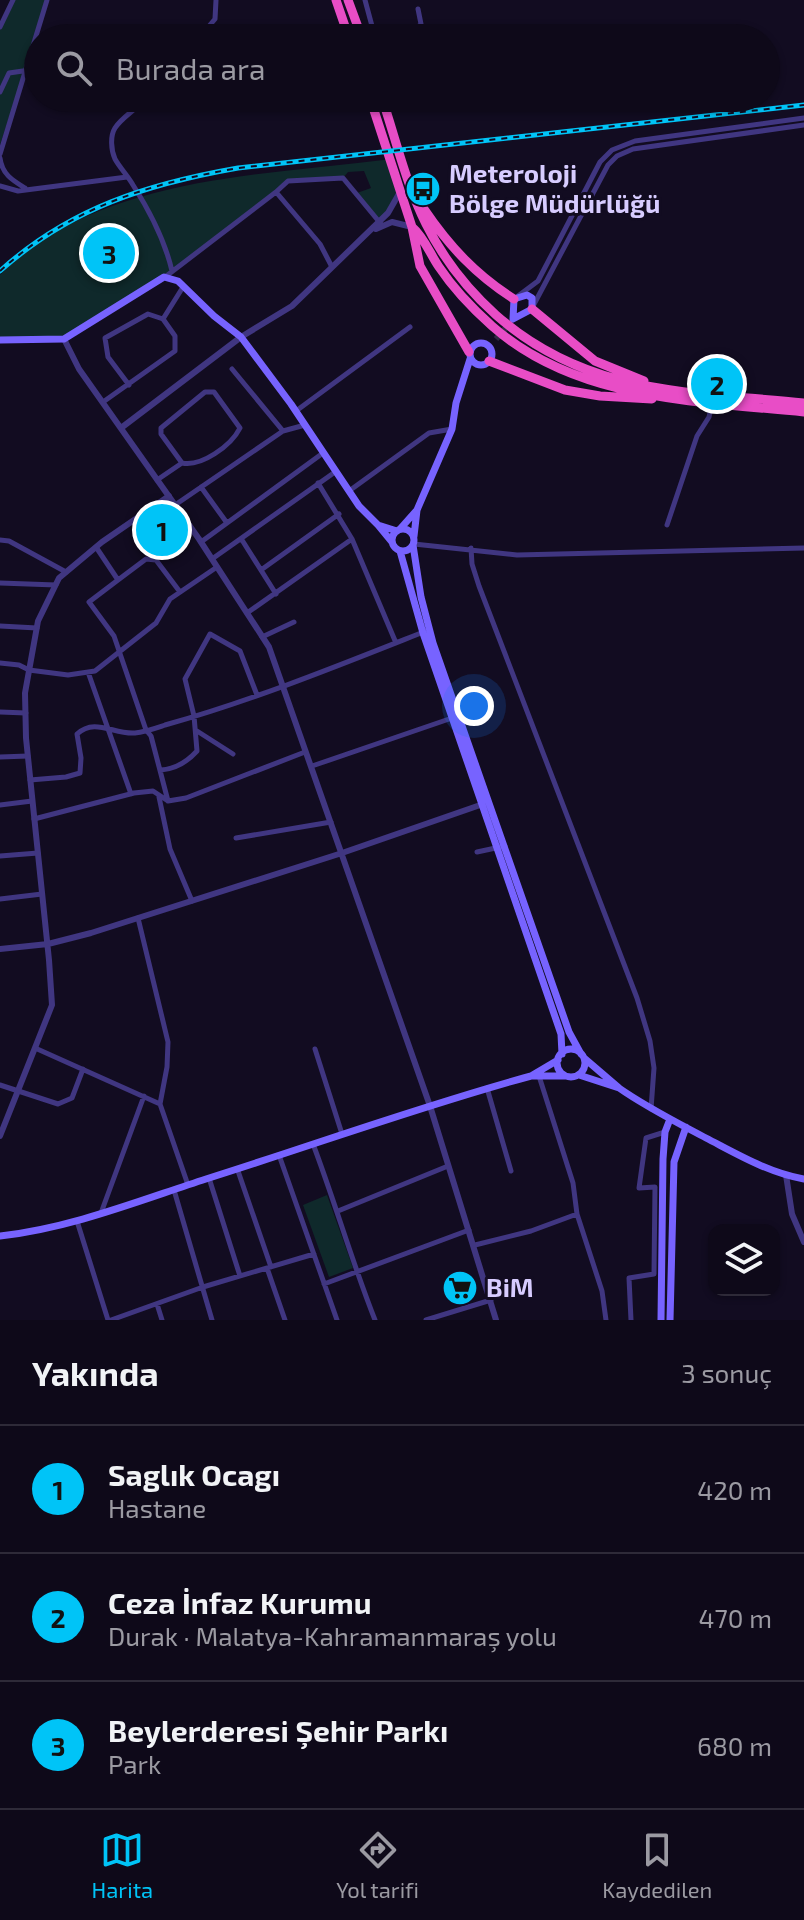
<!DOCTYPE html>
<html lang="tr">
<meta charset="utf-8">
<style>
:root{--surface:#0e0919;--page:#171222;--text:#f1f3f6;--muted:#9b9aa2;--line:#2e2a38;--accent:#00c4f7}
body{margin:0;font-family:"Exo 2",sans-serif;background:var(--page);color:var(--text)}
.controls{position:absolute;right:24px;bottom:24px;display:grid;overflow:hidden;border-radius:16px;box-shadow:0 2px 6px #0004}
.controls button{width:72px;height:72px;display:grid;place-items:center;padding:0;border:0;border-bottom:2px solid var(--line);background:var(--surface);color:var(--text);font:40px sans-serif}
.you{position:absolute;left:474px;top:706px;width:28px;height:28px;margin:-20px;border:6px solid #fff;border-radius:50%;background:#1a73e8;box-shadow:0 0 0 12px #1a73e833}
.badge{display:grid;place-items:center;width:52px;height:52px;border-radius:50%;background:var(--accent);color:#111;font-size:26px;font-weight:700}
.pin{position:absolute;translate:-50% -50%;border:4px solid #fff;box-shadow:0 2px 8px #0006}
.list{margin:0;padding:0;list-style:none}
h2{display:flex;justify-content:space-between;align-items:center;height:104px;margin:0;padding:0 32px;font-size:34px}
h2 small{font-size:26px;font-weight:400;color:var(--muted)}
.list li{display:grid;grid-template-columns:52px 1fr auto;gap:24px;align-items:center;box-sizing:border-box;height:128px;padding:0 32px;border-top:2px solid var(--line)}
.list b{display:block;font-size:30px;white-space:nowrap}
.list p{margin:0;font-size:26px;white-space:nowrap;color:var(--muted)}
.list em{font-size:26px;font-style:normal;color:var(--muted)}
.icon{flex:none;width:44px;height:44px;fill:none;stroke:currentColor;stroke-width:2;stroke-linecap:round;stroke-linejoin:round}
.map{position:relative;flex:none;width:804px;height:1320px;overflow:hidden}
.search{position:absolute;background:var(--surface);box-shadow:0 2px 6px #0004;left:24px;right:24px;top:24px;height:88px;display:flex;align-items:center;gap:20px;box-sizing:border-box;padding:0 28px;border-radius:44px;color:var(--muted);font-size:30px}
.sheet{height:488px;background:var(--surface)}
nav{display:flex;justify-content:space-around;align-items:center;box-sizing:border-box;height:112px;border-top:2px solid var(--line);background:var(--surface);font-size:22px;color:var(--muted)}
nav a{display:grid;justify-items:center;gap:4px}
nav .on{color:var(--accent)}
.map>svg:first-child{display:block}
</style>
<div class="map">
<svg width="804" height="1320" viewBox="0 0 804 1320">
<rect width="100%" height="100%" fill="#120c21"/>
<path fill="#0f292b" d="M13,0H47L0,145V27Z
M392,159L401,190L379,221L357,193L371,188L364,171L348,172L343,178L288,181L164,277L64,339L0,340V275C10,265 21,254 32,246C140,175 268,175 392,159Z
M327,1195L353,1268L329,1277L303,1205Z"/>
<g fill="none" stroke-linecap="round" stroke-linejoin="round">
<path stroke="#302942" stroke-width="6" stroke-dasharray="6 3" stroke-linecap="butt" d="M496,339L511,322"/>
<path stroke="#403681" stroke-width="5" d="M365,0L372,26L370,38
M0,27L13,0
M199,38L215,19L216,0
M384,38L413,32L421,24L418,9
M0,92L9,73L23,71
M146,98C138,108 121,118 115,128C110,136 111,150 115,159C120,168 128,176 133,185C149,210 165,241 172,271
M0,154L47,0
M0,158C2,174 12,180 25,188
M0,186L18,191L127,177
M276,192L288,181L343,178L381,224
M165,277L276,192L320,244L332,267
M518,296L538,281L600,162L612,150L635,141L804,118
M532,308L608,165L617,156L633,149L804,125
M232,369L283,431
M129,385L108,357L105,338L148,314L163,319
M103,402L175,351V336L163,319L183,287
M296,411L410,327
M157,480L182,463C201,467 231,446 240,428L214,392H205L161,428V434L182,463
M318,483L352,539L396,643
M201,487L227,523
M349,491L429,433L452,429
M175,505L283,431L305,425
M667,525L697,436L709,417L712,404
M0,540L9,541L66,572
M242,540L276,594
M201,542L323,453
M414,544L517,555L804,548
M96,547L118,580L89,602L114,636L146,730L151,736L168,801
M471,548L472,564L479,586L637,998L650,1041L654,1068L651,1109
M212,559L335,472
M261,570L339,514
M118,580L146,559L156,560L180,592
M0,583L56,585
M247,613L352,539
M0,626L37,628
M262,637L294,622
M0,663L19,665L29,670L68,675L95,671L156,623L170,599L217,567
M88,672L131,794
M0,712L26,713
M197,731L233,754
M0,757L28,756
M312,766L455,717
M161,770C175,769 188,761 197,751L194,716L185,679L210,634L240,651L257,695
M30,780L66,777L80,773L81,758L77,734C95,717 114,735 135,733C145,732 156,728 165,725C254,700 340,665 426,631
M159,797L170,849L192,901
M0,805L32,801
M34,819L134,793L153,791L168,801L186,798L305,752
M236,838L331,822
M477,852L505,846
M0,856L38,853
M0,899L42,894
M138,918L168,1042L167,1067L160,1104L188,1185
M35,1048L160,1104
M315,1049L342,1134
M539,1076L573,1183L577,1214
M0,1085L58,1104L72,1098L83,1069
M487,1088L511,1171
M313,1144C335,1202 352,1262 375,1320
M279,1155L337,1320
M238,1171L271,1267
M209,1178L240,1276
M174,1190L212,1320
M338,1211L448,1166
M101,1213L144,1096
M77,1221L108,1320
M475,1245L531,1231L577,1214L602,1291L606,1320
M267,1268L285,1320
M324,1284L469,1230
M157,1304L162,1320
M111,1320L203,1287L314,1254
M426,1320L491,1300
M631,1320L629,1278L654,1274L655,1187L639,1188L646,1138L665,1132"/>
<path stroke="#403681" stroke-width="6" d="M376,229L392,222L412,227
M64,339L79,369L199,539L269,647L430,1106L496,1320
M121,428L241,337L292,306L388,213L400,192
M0,949L48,944L91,933L342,853L486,803
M0,1136L52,1005L49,960L26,738L25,693L38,621L59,578L102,542L169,496
M786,1175L792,1214L804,1242"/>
<path stroke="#7763ff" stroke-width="7" d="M527,295L532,298V309L513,319L514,299Z
M0,340L64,339L164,277L178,281L214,316L241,337L291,404L359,506L378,525
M470 354a11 11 0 1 1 22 0a11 11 0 1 1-22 0Z
M417,510L452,429L456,403L470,359
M392 540a11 11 0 1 1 22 0a11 11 0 1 1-22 0Z
M400,529L417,510L414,536
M392,542L378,525L397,531
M413,545L421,597L433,643L569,1032L581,1054
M400,551L423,633L561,1034L562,1054
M557 1063a14 14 0 1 1 28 0a14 14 0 1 1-28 0Z
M558,1060L531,1076H565
M579,1075L619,1088L584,1058
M619,1088C646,1107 676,1122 706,1138C737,1154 769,1173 804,1179
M0,1236C71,1228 138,1201 206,1179C314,1145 421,1106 531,1076
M661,1320L663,1159L665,1132L670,1119
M670,1320L674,1162L686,1127"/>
<path stroke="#e84dc6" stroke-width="9" d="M336,0L349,38
M348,0L362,38
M370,98L412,227C424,237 430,254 439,267C453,288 473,309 492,326C577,401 698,401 804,412
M382,98C396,140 406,184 426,224C443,258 467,289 496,315C588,396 689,391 804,403
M424,209C449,246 476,275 514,299
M412,227L420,266L469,352
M532,309L595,361L644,381
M489,361L565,390L600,396L652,399"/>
<defs>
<path id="rail" d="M0,271C70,208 147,184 238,168L804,105"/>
</defs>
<use href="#rail" stroke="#00c4f7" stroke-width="5"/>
<use href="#rail" stroke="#120c21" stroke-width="2" stroke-dasharray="6" stroke-linecap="butt"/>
</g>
<defs>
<symbol id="bus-disc" viewBox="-11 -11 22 22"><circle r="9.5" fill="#00c4f7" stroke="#120c21"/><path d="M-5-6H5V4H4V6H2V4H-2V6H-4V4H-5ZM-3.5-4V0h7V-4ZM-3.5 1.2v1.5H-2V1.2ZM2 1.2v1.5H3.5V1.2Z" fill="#111"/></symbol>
<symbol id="supermarket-disc" viewBox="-11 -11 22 22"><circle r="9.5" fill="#00c4f7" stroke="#120c21"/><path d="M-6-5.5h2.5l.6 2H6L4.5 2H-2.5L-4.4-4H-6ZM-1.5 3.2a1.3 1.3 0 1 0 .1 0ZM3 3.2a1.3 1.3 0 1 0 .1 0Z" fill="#111"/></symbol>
</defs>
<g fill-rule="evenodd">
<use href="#bus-disc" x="403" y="169" width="40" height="40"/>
<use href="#supermarket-disc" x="440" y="1268" width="40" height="40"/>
</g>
<g text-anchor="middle" stroke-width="6" stroke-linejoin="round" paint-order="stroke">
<g font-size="26" font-weight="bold" fill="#d7ccff" stroke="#120c21" text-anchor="start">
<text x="449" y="183">Meteroloji<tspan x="449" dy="30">Bölge Müdürlüğü</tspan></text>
<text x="486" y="1297">BiM</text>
</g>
</g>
</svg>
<div class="controls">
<button><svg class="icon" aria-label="layers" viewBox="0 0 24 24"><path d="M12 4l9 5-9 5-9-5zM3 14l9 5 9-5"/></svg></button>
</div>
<div class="you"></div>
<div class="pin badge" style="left:162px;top:530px">1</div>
<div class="pin badge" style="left:717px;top:384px">2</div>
<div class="pin badge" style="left:109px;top:253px">3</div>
<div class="search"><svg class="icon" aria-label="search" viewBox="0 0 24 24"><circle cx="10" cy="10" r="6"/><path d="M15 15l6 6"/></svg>Burada ara</div>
</div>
<section class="sheet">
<h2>Yakında<small>3 sonuç</small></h2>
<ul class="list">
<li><span class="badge">1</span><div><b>Saglık Ocagı</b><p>Hastane</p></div><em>420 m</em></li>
<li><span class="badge">2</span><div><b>Ceza İnfaz Kurumu</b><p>Durak · Malatya-Kahramanmaraş yolu</p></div><em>470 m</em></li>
<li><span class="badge">3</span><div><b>Beylerderesi Şehir Parkı</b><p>Park</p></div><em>680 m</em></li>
</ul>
</section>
<nav>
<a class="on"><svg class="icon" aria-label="map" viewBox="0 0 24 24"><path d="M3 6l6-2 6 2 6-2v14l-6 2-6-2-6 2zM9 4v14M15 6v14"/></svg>Harita</a>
<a><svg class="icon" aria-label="directions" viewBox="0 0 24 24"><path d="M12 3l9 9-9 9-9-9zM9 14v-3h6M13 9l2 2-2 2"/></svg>Yol tarifi</a>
<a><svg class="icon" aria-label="saved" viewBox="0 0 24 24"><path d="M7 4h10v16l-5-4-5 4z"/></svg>Kaydedilen</a>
</nav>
